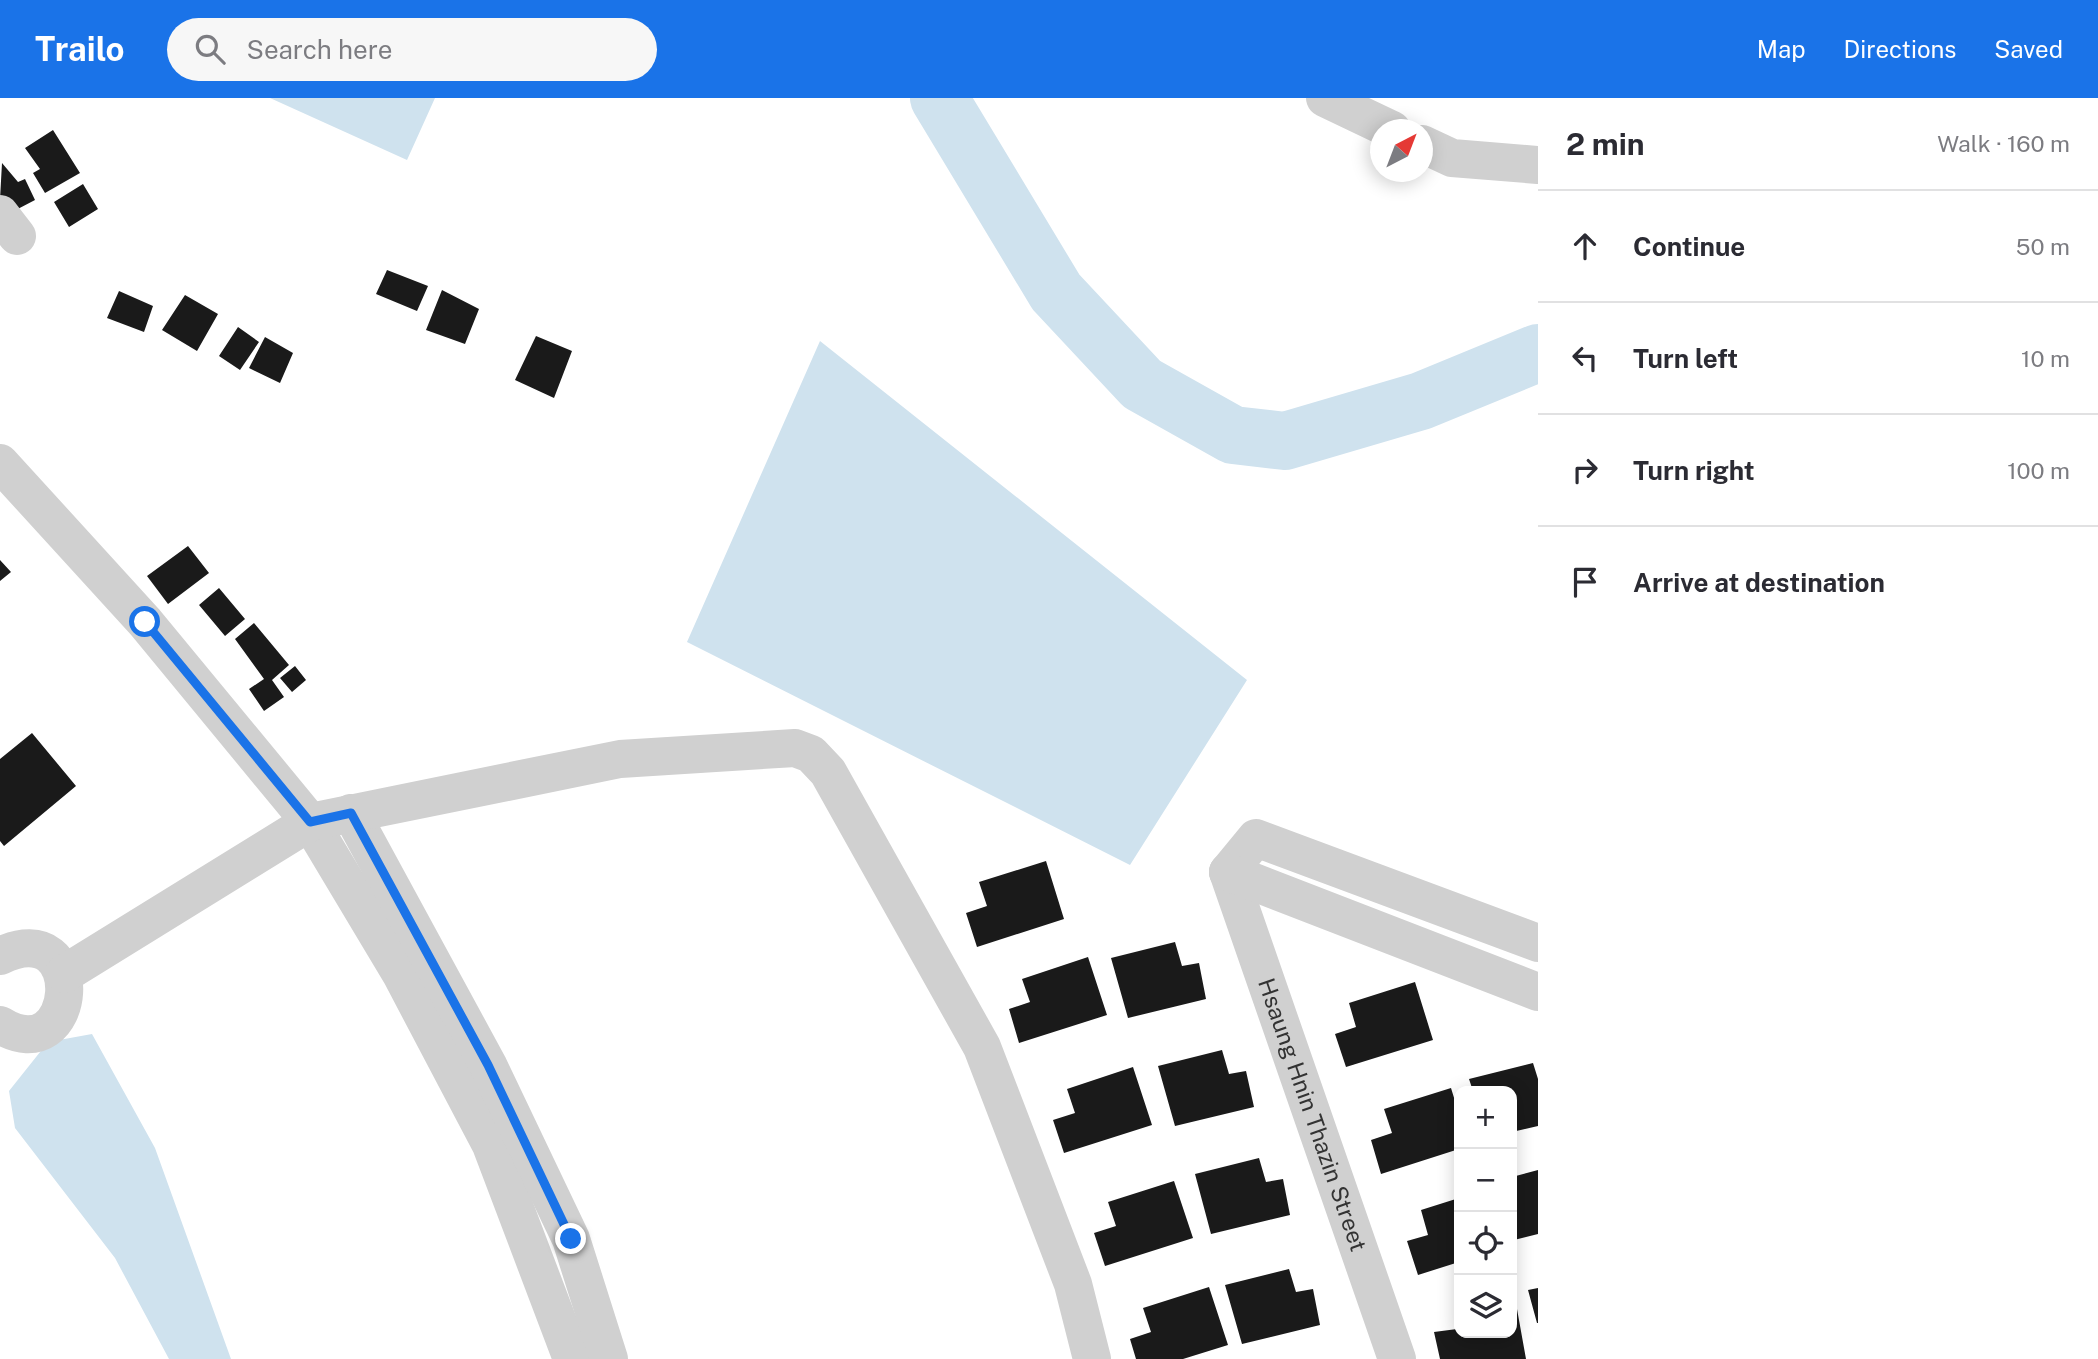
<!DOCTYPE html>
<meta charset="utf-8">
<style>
:root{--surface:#fff;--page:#f7f7f7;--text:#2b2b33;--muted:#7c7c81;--line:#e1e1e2;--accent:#1a73e8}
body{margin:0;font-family:"Public Sans",sans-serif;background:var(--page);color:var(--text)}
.controls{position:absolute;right:21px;bottom:21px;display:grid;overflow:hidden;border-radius:14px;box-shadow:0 4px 18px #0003}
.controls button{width:63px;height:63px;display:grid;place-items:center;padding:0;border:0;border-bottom:2px solid var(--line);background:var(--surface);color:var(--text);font:35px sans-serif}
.compass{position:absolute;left:1370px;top:21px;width:63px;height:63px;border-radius:50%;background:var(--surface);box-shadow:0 4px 18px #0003;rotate:42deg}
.stop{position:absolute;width:21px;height:21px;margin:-16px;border:5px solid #1a73e8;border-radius:50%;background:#fff}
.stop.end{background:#1a73e8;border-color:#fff;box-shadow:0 2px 7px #0008}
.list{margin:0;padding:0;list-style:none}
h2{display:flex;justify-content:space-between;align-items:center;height:91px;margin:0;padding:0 28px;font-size:30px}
h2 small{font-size:23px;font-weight:400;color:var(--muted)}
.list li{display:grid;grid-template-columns:46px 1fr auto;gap:21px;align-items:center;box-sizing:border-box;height:112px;padding:0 28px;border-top:2px solid var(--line)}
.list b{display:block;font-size:26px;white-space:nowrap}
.list em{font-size:23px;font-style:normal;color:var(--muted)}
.icon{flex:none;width:38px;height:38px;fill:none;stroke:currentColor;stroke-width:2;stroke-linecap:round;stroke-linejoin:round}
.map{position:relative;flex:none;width:1538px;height:1261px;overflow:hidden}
header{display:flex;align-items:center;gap:42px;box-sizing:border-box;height:98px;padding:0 35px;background:var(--accent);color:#fff}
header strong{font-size:33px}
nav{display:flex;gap:38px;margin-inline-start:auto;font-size:24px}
.search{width:490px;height:63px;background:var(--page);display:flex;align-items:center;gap:18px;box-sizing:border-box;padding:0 24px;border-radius:38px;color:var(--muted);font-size:26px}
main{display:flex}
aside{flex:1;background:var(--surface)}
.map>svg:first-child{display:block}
</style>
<header>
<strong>Trailo</strong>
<div class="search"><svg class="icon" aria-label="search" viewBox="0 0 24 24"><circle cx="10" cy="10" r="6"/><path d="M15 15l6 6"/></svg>Search here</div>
<nav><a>Map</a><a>Directions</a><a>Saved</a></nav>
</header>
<main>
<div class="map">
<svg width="1538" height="1261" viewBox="0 0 1538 1261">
<rect width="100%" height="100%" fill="#fff"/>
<path fill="#cfe2ee" d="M270,0H435L407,62Z
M820,243L1247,582L1130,767L687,544Z
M92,936L155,1050L231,1261H169L115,1160L15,1030L9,993L48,944Z"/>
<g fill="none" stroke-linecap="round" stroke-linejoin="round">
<path stroke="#cfe2ee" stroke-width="58" d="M939,0L1056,194L1142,286L1233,337L1285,343L1421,303L1538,255"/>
</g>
<path fill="#1a1a1a" d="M53,32L80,75L45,95L33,75L40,71L25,50Z
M2,65L18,84L25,81L35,102L12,114L0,101Z
M83,86L98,111L69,129L54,104Z
M387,172L428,188L417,213L376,196Z
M442,192L479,211L465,246L426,232Z
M119,193L153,208L144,234L107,220Z
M185,197L218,216L197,253L162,232Z
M238,229L259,244L240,272L219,258Z
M536,238L572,253L554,300L515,282Z
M265,239L293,255L280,285L249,270Z
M188,448L209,475L168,506L147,478Z
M0,462L11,474L0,483Z
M219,490L245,521L225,538L199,507Z
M254,525L289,567L272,582L284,599L264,613L249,591L264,581L235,541Z
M295,568L306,582L292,594L280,580Z
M32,635L76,688L4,748L0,743V661Z
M1046,763L1064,821L977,849L966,815L987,808L979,784Z
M1175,844L1182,868L1199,865L1206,901L1128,920L1111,860Z
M1088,859L1107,917L1019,945L1009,911L1030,904L1022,881Z
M1415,884L1433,942L1346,969L1335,936L1356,929L1349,905Z
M1222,952L1229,976L1246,973L1254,1009L1175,1028L1158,968Z
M1533,965L1538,981V1028L1512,1034V993H1473L1469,981Z
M1133,969L1152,1027L1064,1055L1053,1022L1075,1015L1067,991Z
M1451,990L1459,1016V1051L1381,1076L1371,1042L1392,1035L1384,1011Z
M1259,1060L1266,1084L1283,1081L1290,1117L1211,1136L1195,1076Z
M1538,1072V1136L1514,1142L1512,1079Z
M1174,1083L1193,1140L1105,1168L1094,1135L1116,1128L1108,1104Z
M1459,1100V1164L1418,1177L1407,1143L1428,1137L1421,1112Z
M1289,1171L1296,1194L1313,1191L1320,1227L1242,1246L1225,1187Z
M1209,1189L1228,1247L1183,1261H1136L1130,1241L1151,1234L1143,1210Z
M1538,1190V1225H1537L1528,1192Z
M1517,1211L1526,1261H1440L1434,1234L1457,1231L1459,1225V1235H1512V1212Z"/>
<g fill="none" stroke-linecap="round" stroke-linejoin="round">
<g stroke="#d0d0d0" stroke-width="38">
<path d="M1325,0L1392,32"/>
<path d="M1422,46L1452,60L1538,67"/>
<path d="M0,116L17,138"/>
<path d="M0,365L145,524L310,724L401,876L491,1047L572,1261"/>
<path d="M351,715L488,967L571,1141L609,1261"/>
<path id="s1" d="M1228,774L1397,1261"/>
<path d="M1228,774L1256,740L1538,845"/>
<path d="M1228,774L1538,894"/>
<path d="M0,858C92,814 79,976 0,927"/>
<path d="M64,876L310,724L620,661L795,650L811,656L828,674L982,949L1073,1186L1092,1261"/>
</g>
</g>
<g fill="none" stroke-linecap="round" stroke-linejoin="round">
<path stroke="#1a73e8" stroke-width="9" d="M145,524L310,724L351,715L488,967L571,1141"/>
</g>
<g text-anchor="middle" stroke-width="7" stroke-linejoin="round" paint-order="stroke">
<g font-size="23" fill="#333" stroke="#fff">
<text dy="8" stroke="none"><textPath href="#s1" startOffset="257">Hsaung Hnin Thazin Street</textPath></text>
</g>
</g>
</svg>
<div class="controls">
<button>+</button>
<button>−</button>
<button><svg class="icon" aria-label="locate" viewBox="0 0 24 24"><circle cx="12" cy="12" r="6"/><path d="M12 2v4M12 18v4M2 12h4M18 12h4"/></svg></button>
<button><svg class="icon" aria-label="layers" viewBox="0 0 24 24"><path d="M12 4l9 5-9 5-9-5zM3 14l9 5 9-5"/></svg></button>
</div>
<svg class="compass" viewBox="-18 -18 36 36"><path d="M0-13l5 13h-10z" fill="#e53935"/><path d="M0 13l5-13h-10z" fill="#7c7c81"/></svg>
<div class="stop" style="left:145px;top:524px"></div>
<div class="stop end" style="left:571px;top:1141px"></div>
</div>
<aside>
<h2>2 min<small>Walk · 160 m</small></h2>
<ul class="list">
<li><svg class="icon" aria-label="ahead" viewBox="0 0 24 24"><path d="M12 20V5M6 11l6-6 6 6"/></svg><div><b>Continue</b></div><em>50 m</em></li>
<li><svg class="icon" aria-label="left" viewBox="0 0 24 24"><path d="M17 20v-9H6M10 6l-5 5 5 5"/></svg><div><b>Turn left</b></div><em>10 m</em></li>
<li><svg class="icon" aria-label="right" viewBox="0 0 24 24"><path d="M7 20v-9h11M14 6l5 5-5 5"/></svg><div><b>Turn right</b></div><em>100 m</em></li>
<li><svg class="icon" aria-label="arrive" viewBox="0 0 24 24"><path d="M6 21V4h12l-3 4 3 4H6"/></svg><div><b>Arrive at destination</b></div></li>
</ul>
</aside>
</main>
